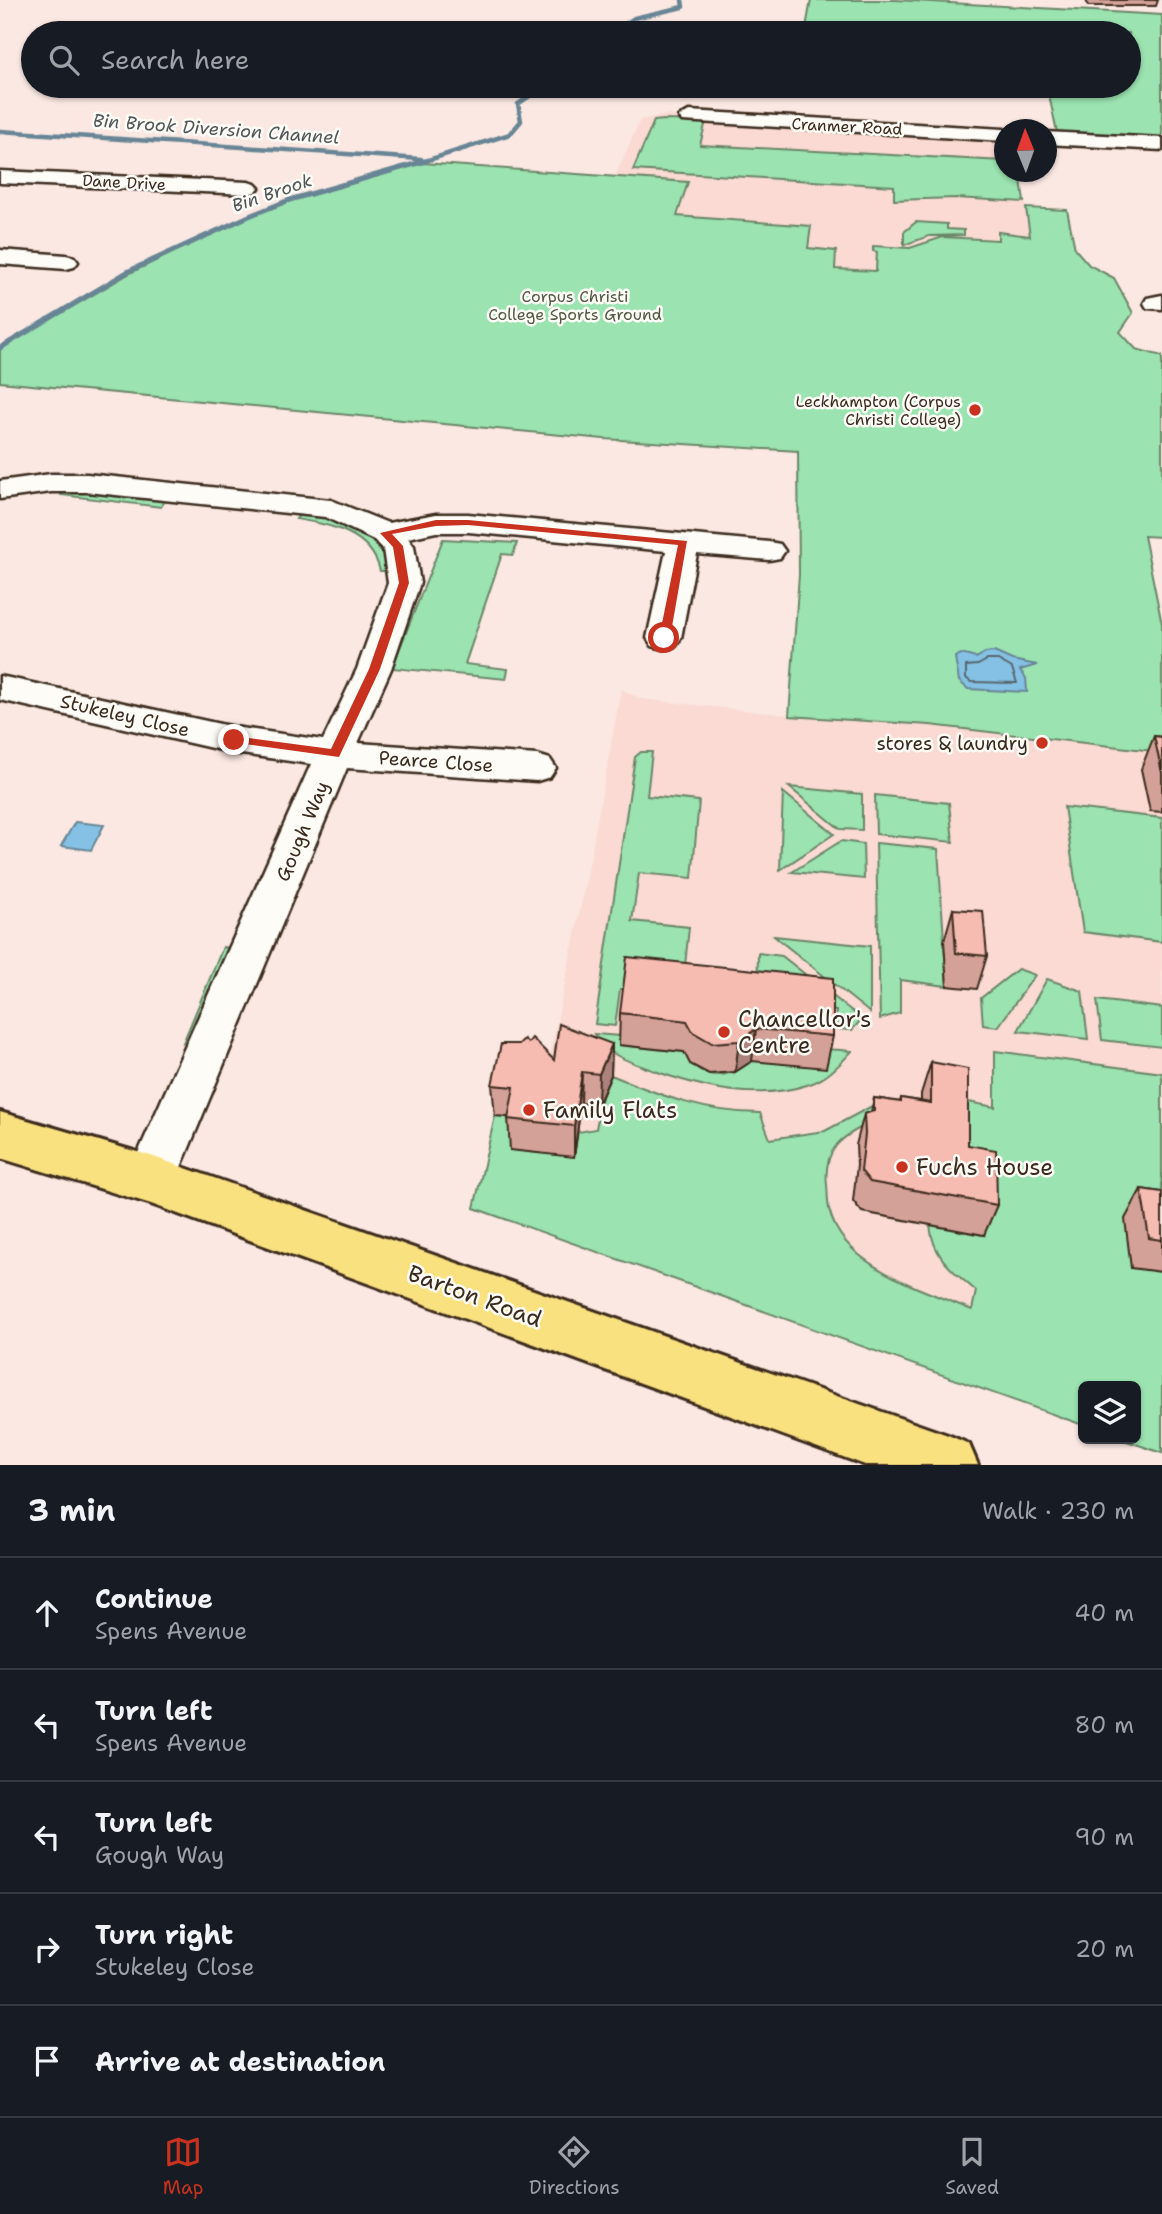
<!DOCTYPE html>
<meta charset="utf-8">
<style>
:root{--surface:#171b24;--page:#242831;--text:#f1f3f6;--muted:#9ea1a6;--line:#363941;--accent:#c8321e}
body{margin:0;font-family:"Shantell Sans",sans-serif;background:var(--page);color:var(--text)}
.controls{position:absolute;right:21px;bottom:21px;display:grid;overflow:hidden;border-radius:10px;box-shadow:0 2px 5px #0004}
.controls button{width:63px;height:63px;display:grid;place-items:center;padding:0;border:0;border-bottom:2px solid var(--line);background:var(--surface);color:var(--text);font:35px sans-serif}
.compass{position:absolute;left:994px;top:119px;width:63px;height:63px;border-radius:50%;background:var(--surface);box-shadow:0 2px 5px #0004;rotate:359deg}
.stop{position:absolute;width:21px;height:21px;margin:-16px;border:5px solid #c8321e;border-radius:50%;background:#fff}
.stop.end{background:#c8321e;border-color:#fff;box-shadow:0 2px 7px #0008}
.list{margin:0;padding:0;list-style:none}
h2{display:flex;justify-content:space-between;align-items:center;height:91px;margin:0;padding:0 28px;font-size:30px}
h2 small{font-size:23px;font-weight:400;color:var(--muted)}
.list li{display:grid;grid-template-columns:46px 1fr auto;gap:21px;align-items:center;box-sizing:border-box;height:112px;padding:0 28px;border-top:2px solid var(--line)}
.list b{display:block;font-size:26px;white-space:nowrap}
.list p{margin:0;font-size:23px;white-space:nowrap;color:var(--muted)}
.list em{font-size:23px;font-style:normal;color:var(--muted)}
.icon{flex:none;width:38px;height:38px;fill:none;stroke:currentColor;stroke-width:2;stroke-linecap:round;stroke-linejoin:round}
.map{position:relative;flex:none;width:1162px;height:1465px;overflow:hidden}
.search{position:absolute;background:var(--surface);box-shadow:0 2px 5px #0004;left:21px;right:21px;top:21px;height:77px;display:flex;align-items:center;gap:18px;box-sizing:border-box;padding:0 24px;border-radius:38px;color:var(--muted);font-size:26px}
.sheet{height:651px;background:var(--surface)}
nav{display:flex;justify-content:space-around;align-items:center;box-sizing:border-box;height:98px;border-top:2px solid var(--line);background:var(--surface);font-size:19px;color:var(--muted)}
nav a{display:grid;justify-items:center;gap:4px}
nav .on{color:var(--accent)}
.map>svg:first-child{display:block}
</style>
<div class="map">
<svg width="1162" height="1465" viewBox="0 0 1162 1465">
<rect width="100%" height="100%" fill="#fbe8e2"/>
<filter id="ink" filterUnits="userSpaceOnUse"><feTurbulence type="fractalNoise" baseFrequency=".0143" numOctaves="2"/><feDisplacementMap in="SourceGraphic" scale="14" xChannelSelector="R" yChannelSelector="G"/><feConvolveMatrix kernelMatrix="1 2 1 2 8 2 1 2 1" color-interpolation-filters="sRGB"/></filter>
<g filter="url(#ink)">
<path fill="#fadad3" d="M666,115L688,116L689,120L1004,138V172H1020L1051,358L1162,537L1144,536L1162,624V1453L1136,1439V1386H1083L474,1208L503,1075L549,1060L589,866L621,689L641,699L789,715L799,574L798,451L811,227L676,216L688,182L615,177L640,120Z"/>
<path fill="#9be3b1" stroke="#6b8668" stroke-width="2" d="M811,0H896L1162,15V138L1057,132L1047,86H1129V33H805Z
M664,120L706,121L700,145L1004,161V172H1020L1024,202L956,198L894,200V186L633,170L654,121Z
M423,163L688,182L677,216L811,226L808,248L836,251L835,269L876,271L877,252L873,251V246L910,248L943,237L998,240V232L1030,236L1026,208L1067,210L1075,249L1089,265L1114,278L1133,313L1120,332L1136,349L1162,356V537L1144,536L1162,624V749L1153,751L930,725L789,716L799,574L798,451L604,439L0,382V349L132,272L251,216L291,201Z
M916,222L947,224V229L964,230V235L929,236L904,245V232Z
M62,490L166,499L161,507L61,495Z
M301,513C341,518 376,531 391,571H380C371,532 330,525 296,519Z
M443,539L517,543L513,555L502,554L465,664L508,669L506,679L392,668Z
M641,752H652L647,796L699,801L692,878L639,873L632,921L689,927L682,995L620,989L615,1026L595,1024L635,757Z
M789,787L862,794V830L840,829Z
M783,792L834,834L780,870Z
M875,795L949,803L953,842L876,834Z
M1064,807L1162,818V942L1083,932Z
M841,841L863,844L864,879L792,872Z
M876,843L938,849L947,986L900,980V1013L880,1019Z
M774,936L870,946V1013Z
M223,947L232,949L191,1044L183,1043Z
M758,953L782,956L862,1019L852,1030L836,1029V1011L757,1003Z
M1018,969L1035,975L998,1027L983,1025L981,998Z
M1047,979L1082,991L1088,1039L1018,1031Z
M1097,1000L1162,1008V1047L1102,1040Z
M594,1034L620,1036V1045L684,1052C691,1065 702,1075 718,1075C736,1075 737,1063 750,1060C782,1051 819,1047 852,1051C839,1065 828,1078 810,1084C757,1102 702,1088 652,1070C630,1062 605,1054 594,1034Z
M995,1051L1162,1073V1453L1121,1439H1136V1386H1083V1425L474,1208L495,1116L516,1118L574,1156L578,1132L596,1129L602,1096L611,1075C662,1096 705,1113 760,1113L770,1139L825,1131L872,1106V1122C842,1136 823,1148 827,1185C828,1194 827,1204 830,1212C844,1268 926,1290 972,1310L976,1291C953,1271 933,1258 930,1225L984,1235L944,1173L957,1100L995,1107Z"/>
<path fill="#84c1e4" stroke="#678595" stroke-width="2" d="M994,652L1012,660L1037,665L1020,670L1026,678L1027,692L968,689L959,681L955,657L961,654L976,658L985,653Z
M75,822L104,825L91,850L61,846Z"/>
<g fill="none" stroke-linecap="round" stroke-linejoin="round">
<path stroke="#58666d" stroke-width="2" d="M987,660H998L1012,668L1017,683L971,682L966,678V666L978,665Z"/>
<path stroke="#678595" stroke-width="4.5" d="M613,33L634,18L683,7L682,0
M0,131L421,159
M419,163L510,134L521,121L518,104L545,86"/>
<path stroke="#678595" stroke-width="5" d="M0,348L129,271L249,216L289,200L425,161"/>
<defs>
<path id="minor" d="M689,111L1004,129L1005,130L1004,141L682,121L679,117Z
M1046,132L1162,138V150L1046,144Z
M0,171L248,182L255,184L259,188L255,192L248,194L0,183Z
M0,250L66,255L74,257L78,262L74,267L66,269L0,264Z
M1162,295V309L1147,308L1144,303L1147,298Z
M51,474H87L331,500L388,523L436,514H468L769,542L780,544L785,551L780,558L769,560L697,554L681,638L676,646L664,649L652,646L647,638L666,551L468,532H436L408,538L414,546L420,583L391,669L358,743L537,755L550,759L556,768L550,777L537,781L347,768L169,1196L151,1203L133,1196L126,1180L311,764L234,753L0,700V676L234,727L323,740L357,669L388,583L383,549L374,540L325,517L87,492H51L0,499V481Z"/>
<path id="major" d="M0,1112L151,1156L948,1435L969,1444L978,1465H865L151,1204L0,1158Z"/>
</defs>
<use href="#minor" stroke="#3b2a1e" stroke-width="5"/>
<use href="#major" stroke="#3b2a1e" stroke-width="6"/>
<use href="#minor" fill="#fdfcf7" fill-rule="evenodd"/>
<use href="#major" fill="#fae180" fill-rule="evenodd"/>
</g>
<path fill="#d4a198" stroke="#3b2a1e" stroke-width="2" d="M1086,0H1158L1156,6H1088Z
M1154,736L1162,737V812L1150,811L1141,769Z
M953,909L987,956L977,989L947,986L944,941Z
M620,1013L833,1036L826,1068L752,1061L735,1072L709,1074L690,1064L684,1052L619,1045Z
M612,1044L611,1075L598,1105L581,1103L574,1157L510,1150L508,1117L495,1116L492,1085Z
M931,1062L968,1145L997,1205L984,1235L862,1212L853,1201L857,1165L856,1145L864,1114L871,1112L874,1098L900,1102L901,1098L921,1101V1094Z
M1141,1189L1162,1192V1272L1131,1268L1125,1219Z"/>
<path fill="#ac837c" stroke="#3b2a1e" stroke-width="2" d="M756,1029L752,1061L735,1072L739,1041Z
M612,1044L611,1075L598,1105L599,1074Z
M582,1072L581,1103L574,1157V1126Z"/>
<path fill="#f6bbb1" stroke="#3b2a1e" stroke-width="2" d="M1154,736L1162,737V773Z
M953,909L983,911L987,956L956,953Z
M627,957L833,978V1036L756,1029L739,1041L712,1043L693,1032L687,1021L620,1013Z
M559,1024L612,1044L599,1074L582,1072L574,1126L508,1119L514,1087L492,1085L501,1044H519L524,1039L528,1043L532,1038L554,1060Z
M931,1062L968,1069V1145L996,1150L997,1205L870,1182L861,1171L865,1134L864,1114L874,1111V1098L901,1102V1098L931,1103Z
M1141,1189L1162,1192V1240L1149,1238Z"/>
</g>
<path fill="#c8321e" d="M436,520H468L687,541L670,638L664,641L659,638L678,545L468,525L436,526L392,534L403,546L409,583L380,669L339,757L230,742V737L234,736L331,749L369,669L399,583L393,547L380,533Z"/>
<g fill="#c8321e" stroke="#fdfcf7" stroke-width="2.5">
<circle cx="975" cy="410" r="7"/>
<circle cx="1042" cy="743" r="7"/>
<circle cx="724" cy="1032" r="7"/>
<circle cx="529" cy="1110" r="7"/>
<circle cx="902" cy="1167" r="7"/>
</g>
<g text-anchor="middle" stroke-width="5" stroke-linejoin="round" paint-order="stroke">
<g font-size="16" fill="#3b2a1e" stroke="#fdfcf7">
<text transform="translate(847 126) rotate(3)" y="6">Cranmer Road</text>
<text transform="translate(124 182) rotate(3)" y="6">Dane Drive</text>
</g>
<g font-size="16" fill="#535843" stroke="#fdfcf7">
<text x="575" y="302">Corpus Christi<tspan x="575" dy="18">College Sports Ground</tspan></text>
</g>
<g font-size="16" fill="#3b2a1e" stroke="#fdfcf7" text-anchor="end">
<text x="961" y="407">Leckhampton (Corpus<tspan x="961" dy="18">Christi College)</tspan></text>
</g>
<g font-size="18" font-style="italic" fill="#515759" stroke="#fdfcf7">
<text transform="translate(216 129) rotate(4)" y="6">Bin Brook Diversion Channel</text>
<text transform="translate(272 193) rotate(-19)" y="6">Bin Brook</text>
</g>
<g font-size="19" fill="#3b2a1e" stroke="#fdfcf7">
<text transform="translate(125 715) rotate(13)" y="7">Stukeley Close</text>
<text transform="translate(436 761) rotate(4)" y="7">Pearce Close</text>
<text transform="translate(302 831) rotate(-67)" y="7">Gough Way</text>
</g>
<g font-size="19" fill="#3b2a1e" stroke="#fdfcf7" text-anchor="end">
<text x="1028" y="750">stores &amp; laundry</text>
</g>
<g font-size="23" fill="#3b2a1e" stroke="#fdfcf7" text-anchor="start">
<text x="738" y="1027">Chancellor's<tspan x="738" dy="26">Centre</tspan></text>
<text x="543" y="1118">Family Flats</text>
<text x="916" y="1175">Fuchs House</text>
</g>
<g font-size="23" fill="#3b2a1e" stroke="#fdfcf7">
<text transform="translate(475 1296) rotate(20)" y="8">Barton Road</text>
</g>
</g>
</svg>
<div class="controls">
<button><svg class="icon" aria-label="layers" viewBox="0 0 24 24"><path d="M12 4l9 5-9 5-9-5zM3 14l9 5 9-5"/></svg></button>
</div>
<svg class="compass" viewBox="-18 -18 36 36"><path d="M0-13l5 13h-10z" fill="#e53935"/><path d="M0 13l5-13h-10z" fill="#9ea1a6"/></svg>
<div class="stop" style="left:664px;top:638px"></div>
<div class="stop end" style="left:234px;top:740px"></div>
<div class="search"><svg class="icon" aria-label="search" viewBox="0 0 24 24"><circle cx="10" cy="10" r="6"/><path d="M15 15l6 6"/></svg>Search here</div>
</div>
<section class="sheet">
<h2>3 min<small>Walk · 230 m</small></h2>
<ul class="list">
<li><svg class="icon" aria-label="ahead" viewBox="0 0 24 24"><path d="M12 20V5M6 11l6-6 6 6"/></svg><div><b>Continue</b><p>Spens Avenue</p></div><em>40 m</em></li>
<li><svg class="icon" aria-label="left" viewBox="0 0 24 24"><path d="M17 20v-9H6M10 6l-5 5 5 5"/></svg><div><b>Turn left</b><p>Spens Avenue</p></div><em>80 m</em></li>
<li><svg class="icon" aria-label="left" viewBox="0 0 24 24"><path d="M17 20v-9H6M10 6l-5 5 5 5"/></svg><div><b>Turn left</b><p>Gough Way</p></div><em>90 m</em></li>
<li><svg class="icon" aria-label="right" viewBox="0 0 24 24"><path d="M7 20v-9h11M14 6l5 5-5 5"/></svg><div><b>Turn right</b><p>Stukeley Close</p></div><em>20 m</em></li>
<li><svg class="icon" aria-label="arrive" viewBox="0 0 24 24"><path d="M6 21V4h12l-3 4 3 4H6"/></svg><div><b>Arrive at destination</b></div></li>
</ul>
</section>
<nav>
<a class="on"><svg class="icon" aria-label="map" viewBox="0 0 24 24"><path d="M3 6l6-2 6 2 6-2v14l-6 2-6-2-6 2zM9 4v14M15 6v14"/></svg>Map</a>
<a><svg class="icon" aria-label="directions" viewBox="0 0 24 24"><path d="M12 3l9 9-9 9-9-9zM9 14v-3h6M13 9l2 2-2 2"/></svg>Directions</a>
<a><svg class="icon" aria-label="saved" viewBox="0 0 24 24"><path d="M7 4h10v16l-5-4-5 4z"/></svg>Saved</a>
</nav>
